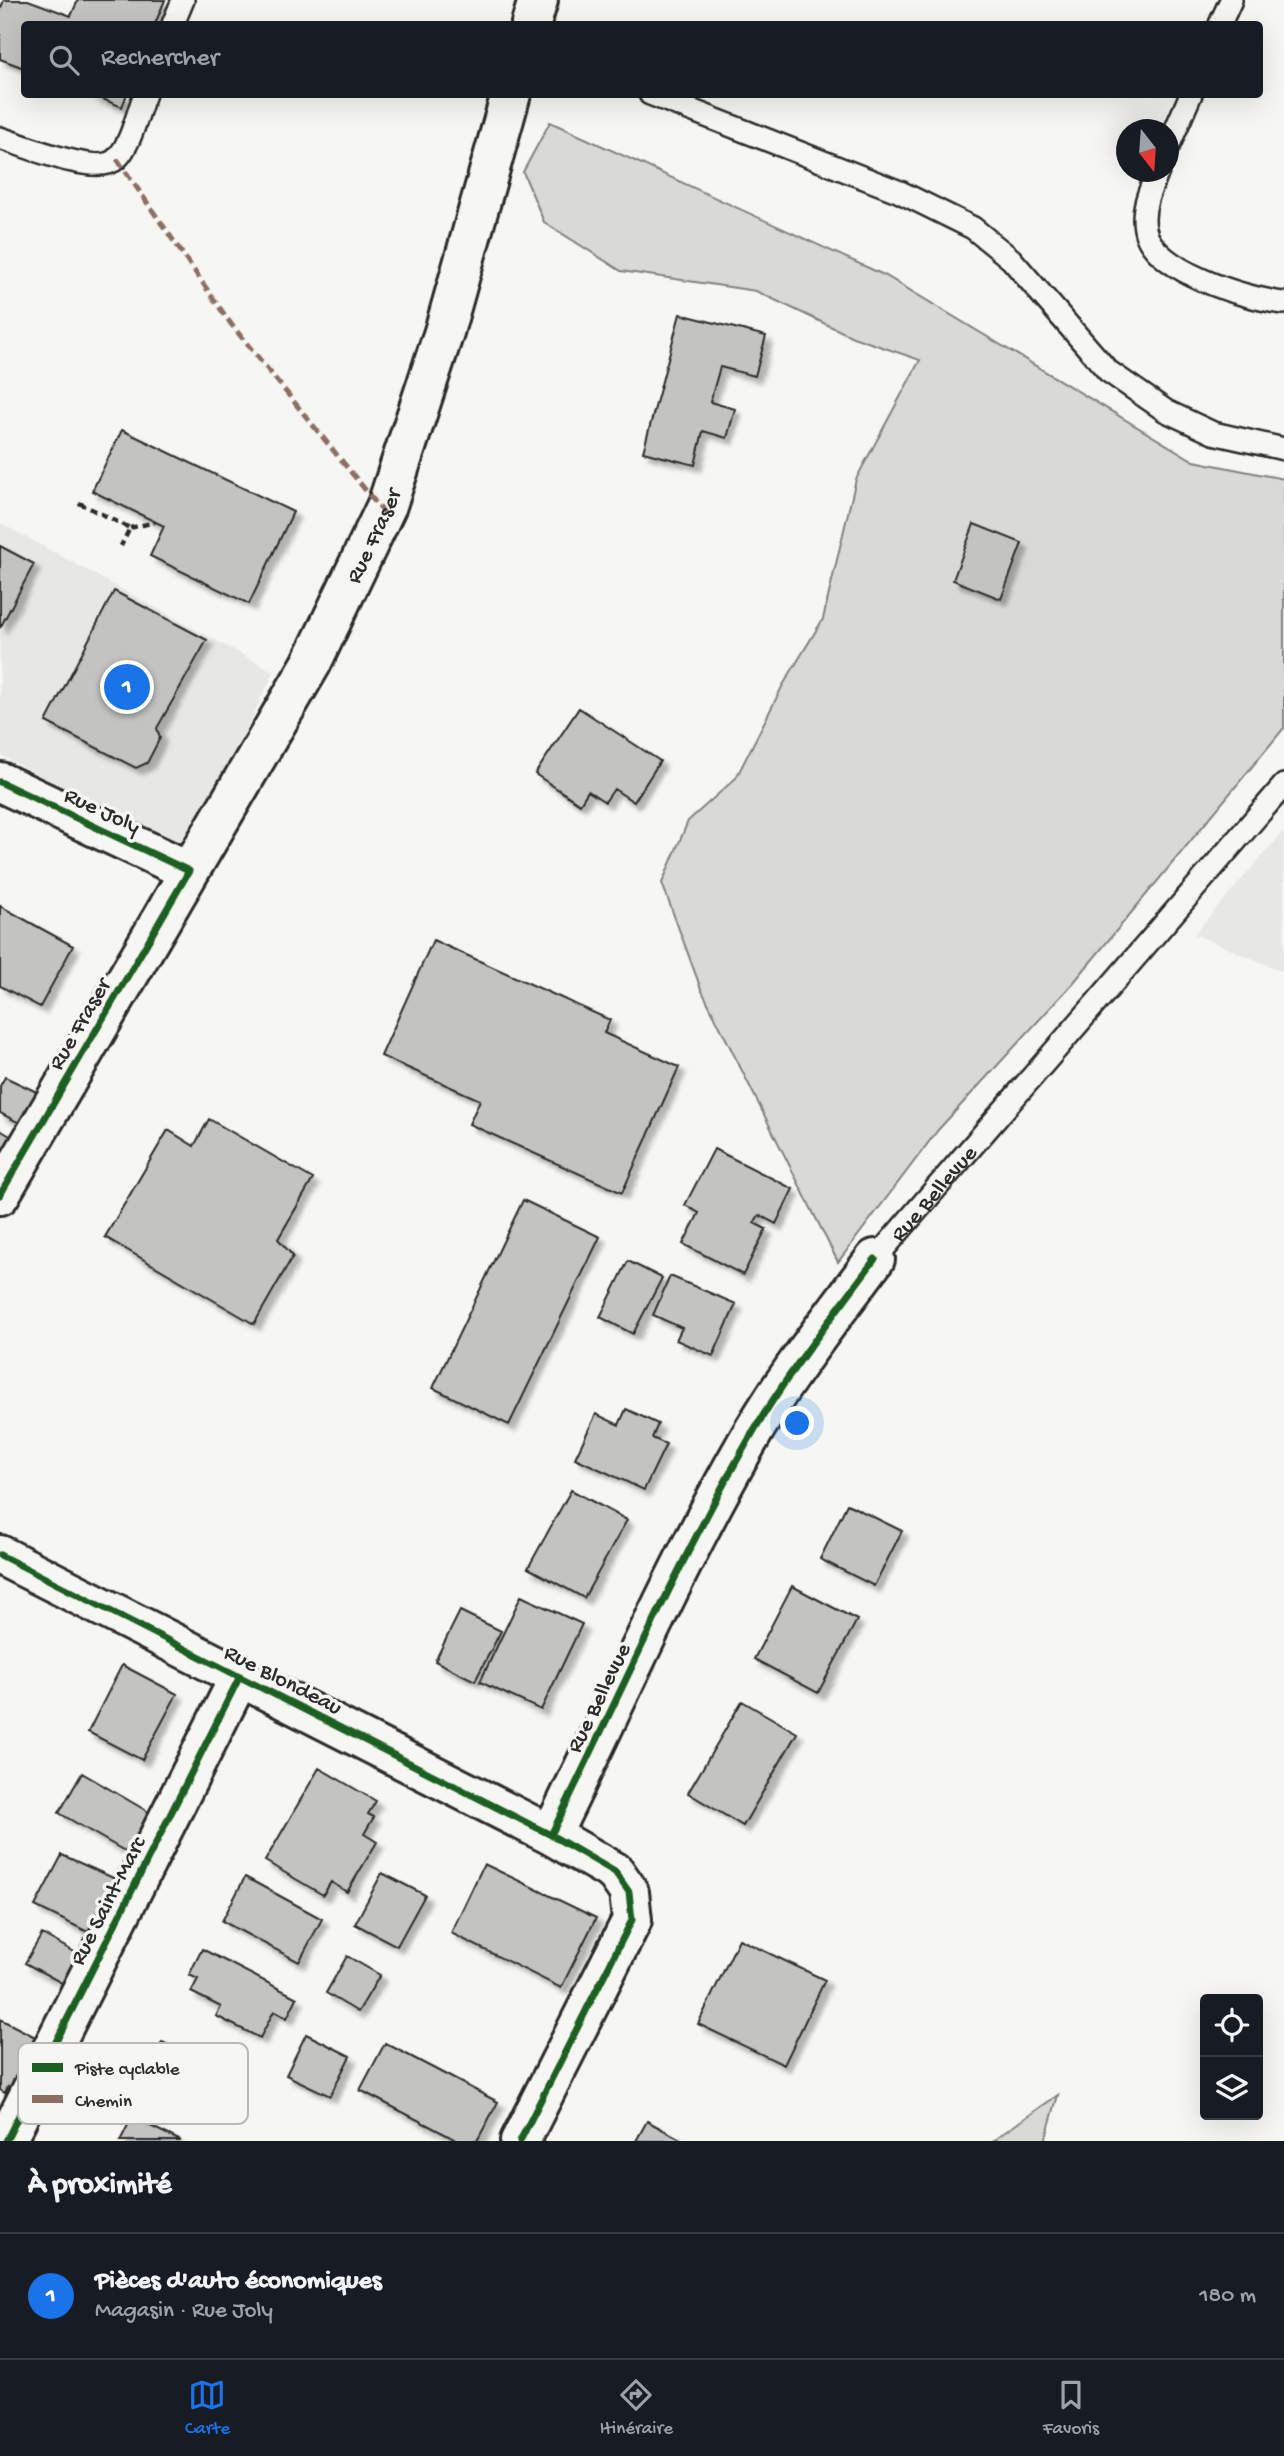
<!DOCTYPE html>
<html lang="fr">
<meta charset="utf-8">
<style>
:root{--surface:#171b24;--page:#20242c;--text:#f1f3f6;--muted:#9ea1a6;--line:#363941;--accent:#1a73e8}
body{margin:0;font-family:"Gochi Hand",sans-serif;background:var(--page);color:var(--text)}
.controls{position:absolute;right:21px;bottom:21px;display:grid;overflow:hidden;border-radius:7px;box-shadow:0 7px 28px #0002}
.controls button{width:63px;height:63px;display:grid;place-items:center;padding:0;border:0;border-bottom:2px solid var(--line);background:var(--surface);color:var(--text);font:35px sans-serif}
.compass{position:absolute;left:1116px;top:119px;width:63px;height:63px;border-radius:50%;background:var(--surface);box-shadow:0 7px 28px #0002;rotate:163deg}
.you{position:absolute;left:798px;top:1424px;width:24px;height:24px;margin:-18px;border:5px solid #fff;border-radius:50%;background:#1a73e8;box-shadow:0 0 0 10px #1a73e833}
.badge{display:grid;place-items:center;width:46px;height:46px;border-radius:50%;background:var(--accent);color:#fff;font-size:23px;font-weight:700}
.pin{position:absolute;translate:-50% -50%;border:4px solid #fff;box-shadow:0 2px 7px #0006}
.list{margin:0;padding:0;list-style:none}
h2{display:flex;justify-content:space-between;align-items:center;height:91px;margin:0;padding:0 28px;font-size:30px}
h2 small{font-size:23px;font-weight:400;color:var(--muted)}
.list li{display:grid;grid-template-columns:46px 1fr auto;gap:21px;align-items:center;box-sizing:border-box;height:126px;padding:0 28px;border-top:2px solid var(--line)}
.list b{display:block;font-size:26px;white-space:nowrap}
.list p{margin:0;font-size:23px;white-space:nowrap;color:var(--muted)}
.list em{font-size:23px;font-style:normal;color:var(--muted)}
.icon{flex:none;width:38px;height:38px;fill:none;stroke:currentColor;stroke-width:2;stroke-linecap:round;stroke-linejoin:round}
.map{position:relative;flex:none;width:1284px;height:2141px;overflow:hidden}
.search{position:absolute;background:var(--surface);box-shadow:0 7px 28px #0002;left:21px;right:21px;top:21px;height:77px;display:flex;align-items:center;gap:18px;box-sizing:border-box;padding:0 24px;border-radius:7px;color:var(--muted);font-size:26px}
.sheet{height:217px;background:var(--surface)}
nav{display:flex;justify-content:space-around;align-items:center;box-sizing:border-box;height:98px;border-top:2px solid var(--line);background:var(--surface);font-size:19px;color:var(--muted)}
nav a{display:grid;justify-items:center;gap:4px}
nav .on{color:var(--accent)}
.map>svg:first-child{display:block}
</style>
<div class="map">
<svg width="1284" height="2141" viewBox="0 0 1284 2141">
<defs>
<filter id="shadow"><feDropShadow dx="6" dy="6" stdDeviation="2" flood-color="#0004"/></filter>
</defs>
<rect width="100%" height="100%" fill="#f6f6f2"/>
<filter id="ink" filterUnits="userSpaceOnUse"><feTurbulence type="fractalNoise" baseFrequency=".0143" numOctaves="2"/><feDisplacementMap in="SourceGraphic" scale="14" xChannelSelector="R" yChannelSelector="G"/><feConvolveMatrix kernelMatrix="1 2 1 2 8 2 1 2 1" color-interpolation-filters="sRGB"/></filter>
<g filter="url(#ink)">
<path fill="#e7e7e3" d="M0,523L274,672L248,726L179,848L0,755Z
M1284,831V972L1194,934Z"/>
<path fill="#d9d9d5" stroke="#828280" stroke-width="2" d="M550,122L886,276L1194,461L1284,479V728L1074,982L938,1130L838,1262L701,989L662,883L688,821L736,778L783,685L823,619L856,479L920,360L853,337L756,291L621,271L544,222L523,172Z
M1058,2095L1045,2141H994L998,2137Z"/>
<path fill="#c3c3c0" stroke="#2b2b2b" stroke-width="2" filter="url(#shadow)" d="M4,0H28L71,16L78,0H165L155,24H24V68L0,59V10Z
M90,94H127L122,107Z
M680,314L766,336L755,376L720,367L710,402L735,409L727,438L703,431L695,465L643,452Z
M122,430L293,512L249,604L150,556L164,526L92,491Z
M974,524L1022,543L1001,599L953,580Z
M0,546L34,564L0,628Z
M114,591L207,640L157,728L160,738L147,763L136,768L46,722Z
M579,708L660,761L634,802L614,789L605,802L588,791L580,804L535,774Z
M0,906L73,946L40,1007L0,986Z
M433,940L610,1020L604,1033L679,1067L622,1193L469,1124L480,1100L381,1056Z
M5,1077L41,1094L25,1126L0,1113V1086Z
M209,1119L313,1179L278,1239L293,1256L254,1324L105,1237L168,1130L194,1146Z
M0,1130L22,1143L0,1182Z
M714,1149L793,1189L776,1224L759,1215L754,1223L766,1229L743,1275L683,1244L699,1213L685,1205Z
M523,1200L600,1237L509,1425L433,1388Z
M628,1261L662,1278L633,1334L600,1317Z
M670,1276L736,1304L713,1356L676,1340L682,1328L653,1315Z
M626,1409L658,1424L652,1438L666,1444L644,1490L575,1458L596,1414L619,1425Z
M571,1490L627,1520L584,1598L528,1568Z
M847,1504L902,1531L874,1586L820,1559Z
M792,1586L857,1620L818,1693L754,1659Z
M521,1596L582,1624L541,1710L480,1682Z
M460,1611L501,1631L475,1681L435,1661Z
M122,1665L177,1694L142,1760L88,1732Z
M742,1701L797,1733L743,1826L688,1793Z
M319,1768L376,1801L368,1814L374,1817L364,1834L377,1842L347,1892L331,1882L323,1895L265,1861Z
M82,1773L152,1814L128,1853L59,1813Z
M62,1855L129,1885L102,1939L35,1906Z
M484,1864L596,1918L561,1988L451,1933Z
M382,1873L425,1895L397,1946L355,1924Z
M245,1877L322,1919L299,1962L222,1921Z
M42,1934L85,1958L69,1987L25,1963Z
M739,1939L825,1980L784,2065L698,2024Z
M202,1949L297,1998L287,2018L274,2011L260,2038L216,2016L221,2007L191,1992L198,1979L189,1975Z
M347,1956L380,1975L358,2012L326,1993Z
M0,2019L51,2045L25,2095L8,2086L5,2093L0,2090Z
M306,2034L350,2056L330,2096L286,2075Z
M162,2042L205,2061L187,2100L145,2081Z
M385,2043L498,2102L477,2141H458L360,2090Z
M132,2117L181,2141H120Z
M647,2121L684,2141H636Z"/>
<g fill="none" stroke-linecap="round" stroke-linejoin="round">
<defs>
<g id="lane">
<path d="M173,24L183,0"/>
<path d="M1220,24L1231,0"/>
<path d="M650,94L900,192L973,228L1011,259L1108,371L1166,411L1213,433L1284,449"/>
<path d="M0,138C23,145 97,177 116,159C131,145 137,114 145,94"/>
<path d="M1168,147L1191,94"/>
<path d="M1158,172C1150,189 1141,209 1145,229C1152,271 1247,299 1284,303"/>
<path id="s1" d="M875,1259L1284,785"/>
</g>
<path id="street" d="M0,782L189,871
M0,1555L551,1835L615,1872L629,1892L632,1920L520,2141
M551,1835C615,1706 673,1572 745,1446C782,1380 830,1320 875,1259
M6,2141L240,1676"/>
<g id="primary">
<path d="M531,24L538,0"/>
<path id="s2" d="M0,1195L311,664L387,505L444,332L511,94"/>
</g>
</defs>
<use href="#lane" stroke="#2b2b2b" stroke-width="26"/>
<use href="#street" stroke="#2b2b2b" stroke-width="44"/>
<use href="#primary" stroke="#2b2b2b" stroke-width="44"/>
<path stroke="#2b2b2b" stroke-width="4.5" stroke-dasharray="7 5" stroke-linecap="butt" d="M79,503L130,528L121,546
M130,528L155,522"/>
<use href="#lane" stroke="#f6f6f2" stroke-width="21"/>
<use href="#street" stroke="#f6f6f2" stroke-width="38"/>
<use href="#primary" stroke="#f6f6f2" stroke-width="38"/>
<path stroke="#8d6e63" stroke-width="5" stroke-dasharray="10 5" stroke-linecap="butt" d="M117,159L231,324L384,513"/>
<defs>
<path id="cycleway" d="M0,782L189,871L0,1195
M0,1555L551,1835L615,1872L629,1892L632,1920L520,2141
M551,1835C615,1706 673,1572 745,1446C782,1380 830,1320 875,1259
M6,2141L240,1676"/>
</defs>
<use href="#cycleway" stroke="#f6f6f2" stroke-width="11"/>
<use href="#cycleway" stroke="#1b5e20" stroke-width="7"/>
</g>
</g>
<g text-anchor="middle" stroke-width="7" stroke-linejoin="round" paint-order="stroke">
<g font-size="23" fill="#2b2b2b" stroke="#f6f6f2">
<text dy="8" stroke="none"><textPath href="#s2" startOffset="758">Rue Fraser</textPath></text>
<text transform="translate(103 809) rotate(25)" y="8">Rue Joly</text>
<text transform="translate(78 1023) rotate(-60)" y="8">Rue Fraser</text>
<text dy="8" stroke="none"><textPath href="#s1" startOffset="88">Rue Bellevue</textPath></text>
<text transform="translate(284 1678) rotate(27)" y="8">Rue Blondeau</text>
<text transform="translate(597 1697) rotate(-64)" y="8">Rue Bellevue</text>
<text transform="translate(106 1900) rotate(-63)" y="8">Rue Saint-Marc</text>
</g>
</g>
<rect x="18" y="2043" width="230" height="81" rx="10" fill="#f6f6f2" stroke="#b9b9b6" stroke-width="2"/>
<rect x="32" y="2063" width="31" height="9" fill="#1b5e20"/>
<rect x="32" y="2095" width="31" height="8" fill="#8d6e63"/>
<g font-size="19" fill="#2b2b2b">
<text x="75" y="2074">Piste cyclable</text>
<text x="75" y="2106">Chemin</text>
</g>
</svg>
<div class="controls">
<button><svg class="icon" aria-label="locate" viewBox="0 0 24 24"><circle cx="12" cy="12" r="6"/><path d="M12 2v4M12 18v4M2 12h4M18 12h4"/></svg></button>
<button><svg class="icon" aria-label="layers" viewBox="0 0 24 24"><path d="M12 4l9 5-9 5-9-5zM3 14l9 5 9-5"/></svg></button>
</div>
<svg class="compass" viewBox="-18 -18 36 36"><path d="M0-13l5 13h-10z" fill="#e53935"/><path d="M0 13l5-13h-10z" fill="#9ea1a6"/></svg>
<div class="you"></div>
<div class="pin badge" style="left:127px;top:687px">1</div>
<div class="search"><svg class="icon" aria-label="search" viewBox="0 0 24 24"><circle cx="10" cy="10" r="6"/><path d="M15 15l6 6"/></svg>Rechercher</div>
</div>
<section class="sheet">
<h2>À proximité<small></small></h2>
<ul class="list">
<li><span class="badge">1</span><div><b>Pièces d'auto économiques</b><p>Magasin · Rue Joly</p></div><em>180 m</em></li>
</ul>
</section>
<nav>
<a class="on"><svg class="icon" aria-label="map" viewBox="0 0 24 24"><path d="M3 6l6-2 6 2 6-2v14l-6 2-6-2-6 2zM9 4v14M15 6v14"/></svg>Carte</a>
<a><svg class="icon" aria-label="directions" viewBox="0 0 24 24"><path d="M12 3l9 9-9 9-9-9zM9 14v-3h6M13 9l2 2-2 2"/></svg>Itinéraire</a>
<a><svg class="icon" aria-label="saved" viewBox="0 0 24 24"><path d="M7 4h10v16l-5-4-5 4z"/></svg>Favoris</a>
</nav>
